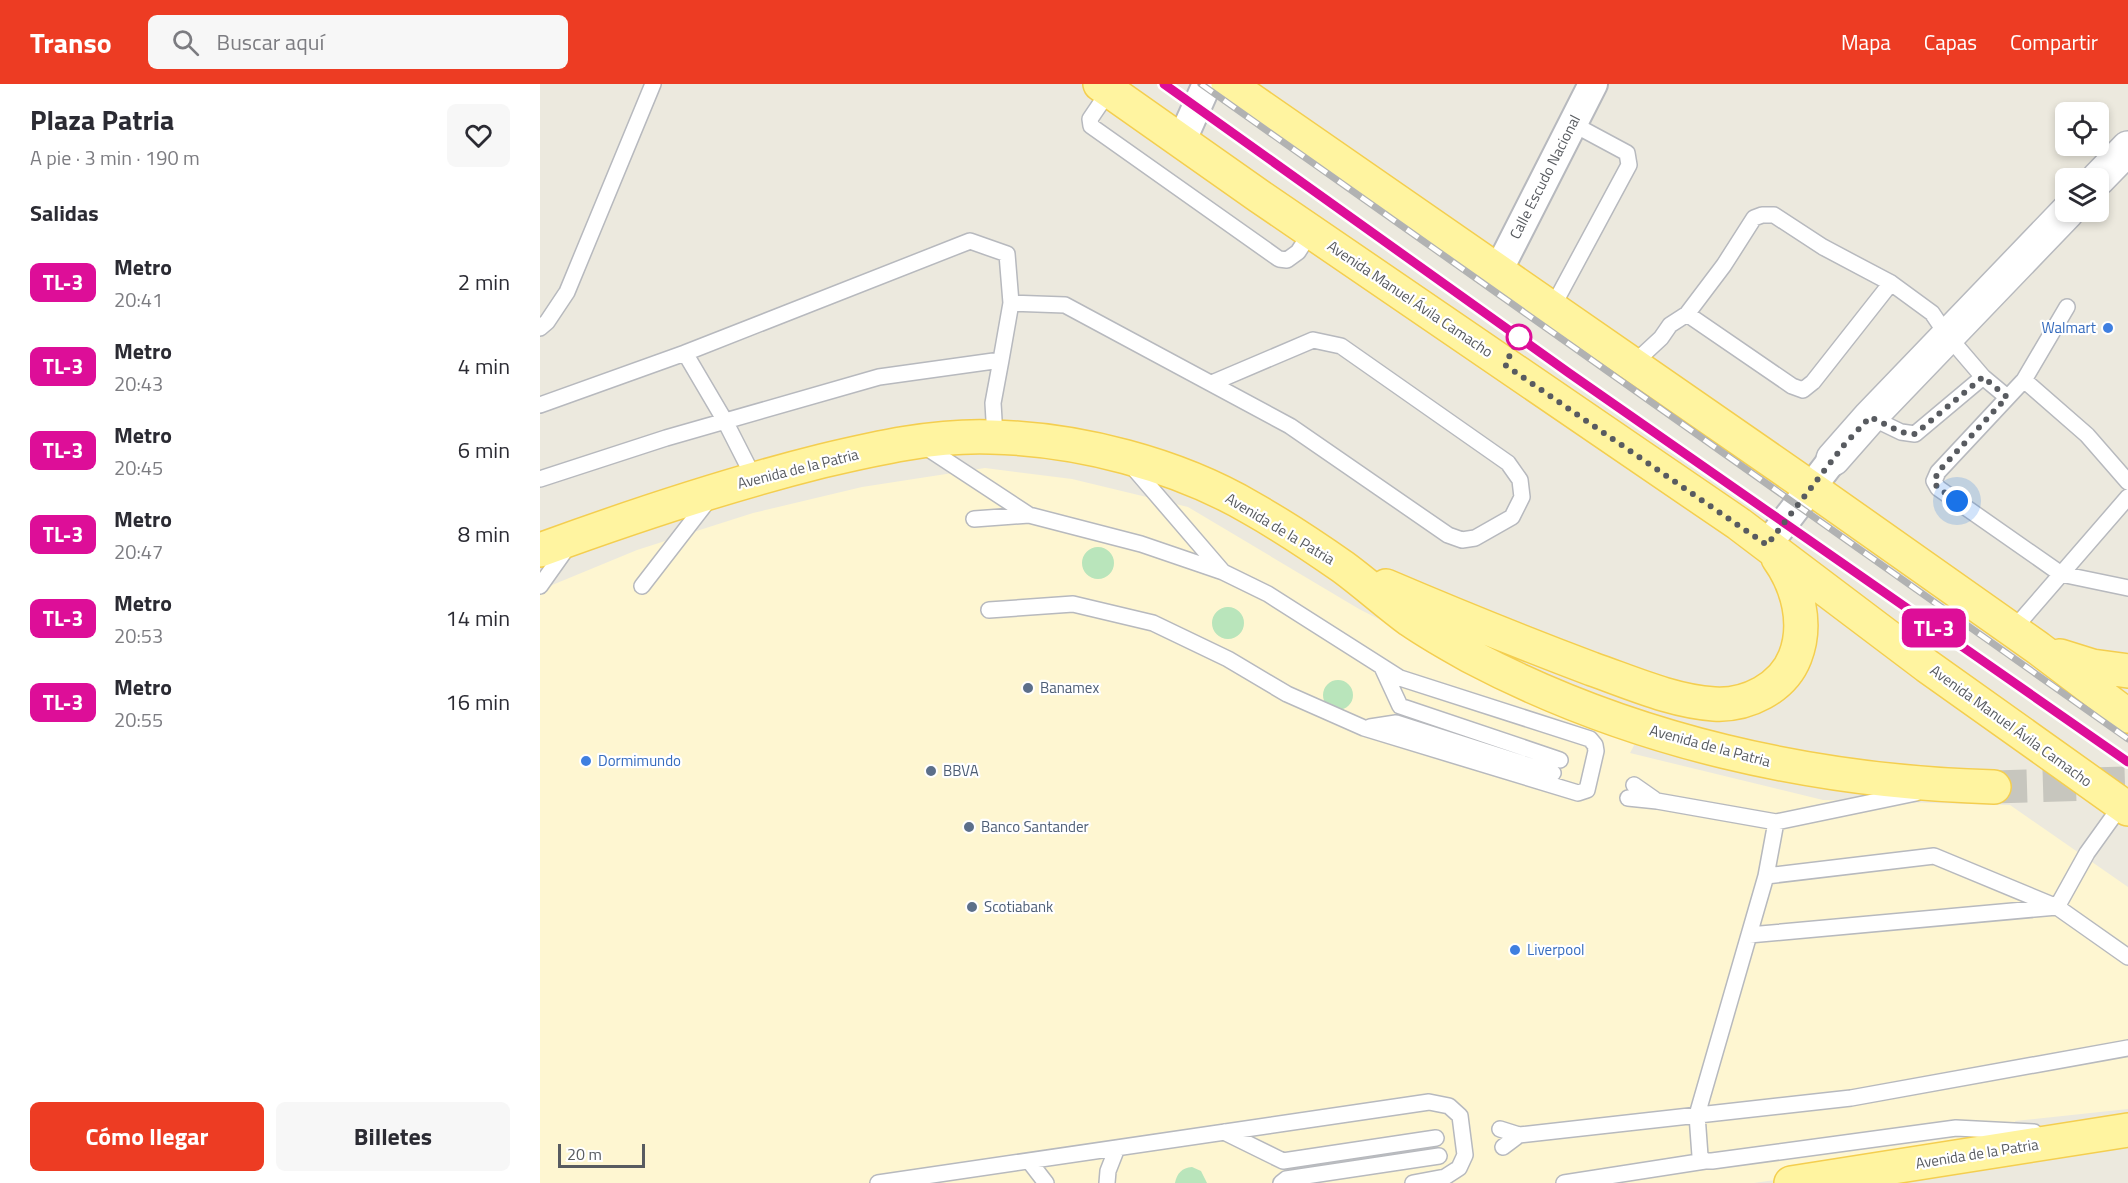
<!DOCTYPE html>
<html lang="es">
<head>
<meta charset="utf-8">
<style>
  :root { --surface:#fff; --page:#f7f7f7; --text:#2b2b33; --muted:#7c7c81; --accent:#ed3c23 }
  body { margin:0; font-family:"Titillium Web",sans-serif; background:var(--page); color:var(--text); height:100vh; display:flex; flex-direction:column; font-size:22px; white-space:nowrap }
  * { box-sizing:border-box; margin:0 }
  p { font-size:20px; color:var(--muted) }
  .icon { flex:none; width:33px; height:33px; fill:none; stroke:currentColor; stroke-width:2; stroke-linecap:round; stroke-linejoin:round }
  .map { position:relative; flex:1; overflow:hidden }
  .sheet { display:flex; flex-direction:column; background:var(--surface); width:540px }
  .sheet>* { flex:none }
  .badge { padding:0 12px; border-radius:9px; font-size:21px; line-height:39px }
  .tools { position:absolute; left:1515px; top:18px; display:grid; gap:12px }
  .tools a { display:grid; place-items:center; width:54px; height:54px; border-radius:9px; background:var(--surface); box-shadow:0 3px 9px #0003; font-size:30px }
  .scale { position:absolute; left:18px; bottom:15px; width:87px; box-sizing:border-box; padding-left:6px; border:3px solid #585b60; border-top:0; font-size:16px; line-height:21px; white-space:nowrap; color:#585b60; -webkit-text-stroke:4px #fff; paint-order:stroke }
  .you { position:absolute; width:30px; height:30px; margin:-15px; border:4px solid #fff; border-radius:50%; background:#1a73e8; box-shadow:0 0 0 9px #1a73e833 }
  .map>.badge { position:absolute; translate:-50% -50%; box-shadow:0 0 0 3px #fff }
  h2 { padding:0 30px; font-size:22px; line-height:54px }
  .round { display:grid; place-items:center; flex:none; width:63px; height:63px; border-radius:9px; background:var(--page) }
  .summary { display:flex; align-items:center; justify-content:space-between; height:102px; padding:0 30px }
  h1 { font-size:28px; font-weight:700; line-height:45px }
  .action { display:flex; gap:12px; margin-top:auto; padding:12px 30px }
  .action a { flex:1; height:69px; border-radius:9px; background:var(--accent); color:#fff; font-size:24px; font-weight:700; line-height:69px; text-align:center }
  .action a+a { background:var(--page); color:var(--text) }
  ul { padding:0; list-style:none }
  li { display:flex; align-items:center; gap:18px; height:84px; padding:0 30px }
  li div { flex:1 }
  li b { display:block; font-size:22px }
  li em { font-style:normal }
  li .badge { min-width:66px; font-weight:700; text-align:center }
  header { display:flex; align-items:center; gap:36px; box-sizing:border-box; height:84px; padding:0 30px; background:var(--accent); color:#fff }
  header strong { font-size:28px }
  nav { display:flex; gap:33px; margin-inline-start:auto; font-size:21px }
  .search { width:420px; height:54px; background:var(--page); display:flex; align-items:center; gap:15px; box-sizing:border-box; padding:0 21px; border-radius:9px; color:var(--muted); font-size:22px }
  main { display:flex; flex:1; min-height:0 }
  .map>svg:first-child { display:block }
  .commercial { fill:#fef6d1 }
  .green { fill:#b9e5bb }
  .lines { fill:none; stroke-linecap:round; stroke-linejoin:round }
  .primary-tunnel { stroke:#c7c6be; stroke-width:33; stroke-dasharray:33 16; stroke-linecap:butt }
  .service-casing { stroke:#b7b9be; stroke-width:18 }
  .minor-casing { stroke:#b7b9be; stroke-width:32 }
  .tertiary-casing { stroke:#b7b9be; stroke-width:36 }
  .primary-casing { stroke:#f4ce4f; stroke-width:36 }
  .service { stroke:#fff; stroke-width:15 }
  .minor { stroke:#fff; stroke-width:28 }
  .tertiary { stroke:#fff; stroke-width:33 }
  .primary { stroke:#fff4a0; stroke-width:33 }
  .rail-casing { stroke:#b1b2b2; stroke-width:7 }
  .rail { stroke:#fff; stroke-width:4.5; stroke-dasharray:14; stroke-linecap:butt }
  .line-casing { stroke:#fff; stroke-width:14 }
  .line { stroke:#dd0e98; stroke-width:9 }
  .walk { stroke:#585b60; stroke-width:6; stroke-dasharray:0 10.8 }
  .shop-dot { fill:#3f7fe0; stroke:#fff; stroke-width:2 }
  .stop-dot { fill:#fff; stroke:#dd0e98; stroke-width:3 }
  .service-dot { fill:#5c6f8a; stroke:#fff; stroke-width:2 }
  .labels { text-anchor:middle; stroke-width:4.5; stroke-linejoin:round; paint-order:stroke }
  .street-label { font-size:15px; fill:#585b60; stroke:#fff }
  .shop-label { font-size:15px; fill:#366cbe; stroke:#fff; text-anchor:start }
  .service-label { font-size:15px; fill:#4e5e75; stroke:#fff; text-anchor:start }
</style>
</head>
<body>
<header>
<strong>Transo</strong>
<div class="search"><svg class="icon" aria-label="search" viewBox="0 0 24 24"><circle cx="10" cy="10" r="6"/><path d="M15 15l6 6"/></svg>Buscar aquí</div>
<nav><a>Mapa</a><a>Capas</a><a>Compartir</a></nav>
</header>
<main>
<section class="sheet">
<div class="summary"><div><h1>Plaza Patria</h1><p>A pie · 3 min · 190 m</p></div><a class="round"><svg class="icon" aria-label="heart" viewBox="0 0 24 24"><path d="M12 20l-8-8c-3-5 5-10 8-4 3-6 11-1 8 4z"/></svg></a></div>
<h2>Salidas</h2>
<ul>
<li><span class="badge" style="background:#dd0e98;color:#fff">TL-3</span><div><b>Metro</b><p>20:41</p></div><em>2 min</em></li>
<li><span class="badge" style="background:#dd0e98;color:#fff">TL-3</span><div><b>Metro</b><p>20:43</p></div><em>4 min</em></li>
<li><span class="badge" style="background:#dd0e98;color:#fff">TL-3</span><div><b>Metro</b><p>20:45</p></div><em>6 min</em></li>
<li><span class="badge" style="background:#dd0e98;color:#fff">TL-3</span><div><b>Metro</b><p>20:47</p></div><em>8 min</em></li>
<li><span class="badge" style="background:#dd0e98;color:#fff">TL-3</span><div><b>Metro</b><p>20:53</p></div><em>14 min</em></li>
<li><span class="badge" style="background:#dd0e98;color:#fff">TL-3</span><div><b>Metro</b><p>20:55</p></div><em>16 min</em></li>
</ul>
<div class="action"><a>Cómo llegar</a><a>Billetes</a></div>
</section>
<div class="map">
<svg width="1588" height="1099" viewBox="0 0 1588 1099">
  <rect width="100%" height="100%" fill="#ece9de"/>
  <path class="commercial" d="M 445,384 L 532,395 L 648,423 L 819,525 L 1000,617 L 1099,652 L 1090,669 L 1283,716 L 1470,721 L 1588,803 L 1588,1025 L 1475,1037 L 1478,1060 L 1214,1099 L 0,1099 L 0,506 L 97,466 L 213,429 L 322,403 Z"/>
  <path class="green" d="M542 479a16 16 0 1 1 32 0a16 16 0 1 1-32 0Z
    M672 539a16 16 0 1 1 32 0a16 16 0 1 1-32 0Z
    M783 611a15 15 0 1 1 30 0a15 15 0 1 1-30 0Z
    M 652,1083 L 661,1087 L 667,1099 L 635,1099 C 637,1089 642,1084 652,1083 Z"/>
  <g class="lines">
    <path class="primary-tunnel" d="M 1454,703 L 1588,699"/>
    <defs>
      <path id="service" d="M 569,7 L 550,35 L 551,42 L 739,175 L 747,176 L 758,168 L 771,148
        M 471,219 L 525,221 L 750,342 L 908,451 L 922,456 L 935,454 L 972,433 L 982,413 L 980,396 L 968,379 L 801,262 L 773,256 L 672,299
        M 1012,224 L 1089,81 L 1087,69 L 1033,40
        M 1147,230 L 1252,302 L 1263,306 L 1273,298 L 1351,199
        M 0,244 L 7,238 L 27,208 L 113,0
        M 1093,280 L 1121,254 L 1130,241 L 1147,230 L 1184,181 L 1214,134 L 1222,131 L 1234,131 L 1283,163 L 1351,199 L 1392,229 L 1407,251 L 1443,293 L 1467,313
        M 1484,296 L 1527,223
        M 0,321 L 145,269 L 185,337 L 214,394
        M 1330,333 L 1361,348 L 1375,350 L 1443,293
        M 455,353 L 453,319 L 461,276
        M 381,360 L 489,431
        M 591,381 L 683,488
        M 0,395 L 126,354 L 339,293 L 461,276 L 471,219 L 467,170 L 430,157 L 145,269
        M 1588,398 L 1547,351 L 1484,296 L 1398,388 L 1394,397 L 1398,404 L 1521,490 L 1588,504
        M 434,435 L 489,431 L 601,460 L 683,488 L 728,510 L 860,594 L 1050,655 L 1055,661 L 1056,667 L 1047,706 L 1038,709 L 824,644 L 747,610 L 688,575 L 613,539 L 533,520 L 449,526
        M 0,502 L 29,461
        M 102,502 L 170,414
        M 1471,545 L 1484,533 L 1588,413
        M 842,583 L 860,622 L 1020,676
        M 830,643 L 856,639 L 1013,689
        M 1094,701 L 1114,715
        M 1088,714 L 1117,717 L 1236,738 L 1376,709
        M 1226,792 L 1394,772 L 1517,823 L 1588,873
        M 1209,851 L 1517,823 L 1547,769 L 1580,723 L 1581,720
        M 960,1045 L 979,1051 L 1311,1014 L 1588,964
        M 684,1048 L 743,1077 L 896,1054
        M 963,1063 L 979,1051
        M 489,1077 L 506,1099
        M 1165,1077 L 1160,1072 L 1157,1031 L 1226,792 L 1236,738
        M 338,1099 L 889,1018 L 909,1022 L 920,1032 L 925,1071 L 919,1084 L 905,1093 L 873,1099
        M 567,1099 L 568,1087 L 577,1064
        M 741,1099 L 746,1095 L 899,1072
        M 1024,1099 L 1165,1077 L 1172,1077 L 1416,1044 L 1494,1048"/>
      <path id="minor" d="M 641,58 L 667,0
        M 958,187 L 1053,0
        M 1227,461 L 1293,375"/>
      <path id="tertiary" d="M 1558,95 L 1588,64
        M 1293,375 L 1330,333 L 1527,128"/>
      <path id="primary" d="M 560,0 L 719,112 L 1199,440 L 1387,582 L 1588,725
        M 688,0 L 1271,404 L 1498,564 L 1588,632
        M 0,466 C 93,432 186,401 282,377 C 337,364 394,351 451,353 C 538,355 636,380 711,424 C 743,442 773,462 803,483 C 826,500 847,519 870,536 C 889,549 910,561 930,572 C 1091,657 1273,698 1454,703
        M 846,502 C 914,531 983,559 1052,585 C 1092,599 1132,617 1174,620 C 1207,622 1243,604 1255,573 C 1268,540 1258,502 1238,474
        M 1520,572 L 1552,582 L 1588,587
        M 1251,1099 L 1588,1046"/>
    </defs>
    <use href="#service" class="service-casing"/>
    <use href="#minor" class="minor-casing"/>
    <use href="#tertiary" class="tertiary-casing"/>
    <use href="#primary" class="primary-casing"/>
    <use href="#service" class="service"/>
    <use href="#minor" class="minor"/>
    <use href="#tertiary" class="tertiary"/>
    <use href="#primary" class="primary"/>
    <defs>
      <path id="rail" d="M 624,0 L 1029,289 L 1588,678
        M 661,0 L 1588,655"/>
    </defs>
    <use href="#rail" class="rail-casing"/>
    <use href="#rail" class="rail"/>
  </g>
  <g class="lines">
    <defs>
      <path id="line" d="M 624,0 L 1029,289 L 1588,678"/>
    </defs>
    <use href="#line" class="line-casing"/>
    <use href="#line" class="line"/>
    <path class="walk" d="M 979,253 L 965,281 L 1227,461 L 1304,361 L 1330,333 L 1361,348 L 1375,350 L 1443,293 L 1467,313 L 1398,388 L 1394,398 L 1398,404 L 1417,417"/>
  </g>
  <g class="shop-dot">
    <circle cx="1568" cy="244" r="6"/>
    <circle cx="46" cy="677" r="6"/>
    <circle cx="975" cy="866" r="6"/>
  </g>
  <circle class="stop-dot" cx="979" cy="253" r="12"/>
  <g class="service-dot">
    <circle cx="488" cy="604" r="6"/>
    <circle cx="391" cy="687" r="6"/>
    <circle cx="429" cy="743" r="6"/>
    <circle cx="432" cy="823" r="6"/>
  </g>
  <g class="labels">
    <g class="street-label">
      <text transform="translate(1005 93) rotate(-63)" y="5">Calle Escudo Nacional</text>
      <text transform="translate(870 215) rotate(34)" y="5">Avenida Manuel Ávila Camacho</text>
      <text transform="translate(258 385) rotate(-14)" y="5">Avenida de la Patria</text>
      <text transform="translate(740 445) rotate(31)" y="5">Avenida de la Patria</text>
      <text transform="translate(1471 642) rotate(36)" y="5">Avenida Manuel Ávila Camacho</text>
      <text transform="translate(1170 662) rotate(15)" y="5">Avenida de la Patria</text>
      <text transform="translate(1437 1070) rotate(-9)" y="5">Avenida de la Patria</text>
    </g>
    <g class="shop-label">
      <text x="1556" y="249" text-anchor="end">Walmart</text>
      <text x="58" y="682">Dormimundo</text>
      <text x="987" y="871">Liverpool</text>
    </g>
    <g class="service-label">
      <text x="500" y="609">Banamex</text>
      <text x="403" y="692">BBVA</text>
      <text x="441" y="748">Banco Santander</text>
      <text x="444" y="828">Scotiabank</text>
    </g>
  </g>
</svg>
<div class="tools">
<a><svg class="icon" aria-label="locate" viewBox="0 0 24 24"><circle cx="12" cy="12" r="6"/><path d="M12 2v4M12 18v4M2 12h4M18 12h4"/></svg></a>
<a><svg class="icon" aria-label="layers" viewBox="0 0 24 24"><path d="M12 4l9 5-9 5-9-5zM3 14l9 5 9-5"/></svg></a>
</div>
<div class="scale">20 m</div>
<div class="you" style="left:1417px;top:417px"></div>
<b class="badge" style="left:1394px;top:544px;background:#dd0e98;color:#fff">TL-3</b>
</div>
</main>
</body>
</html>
